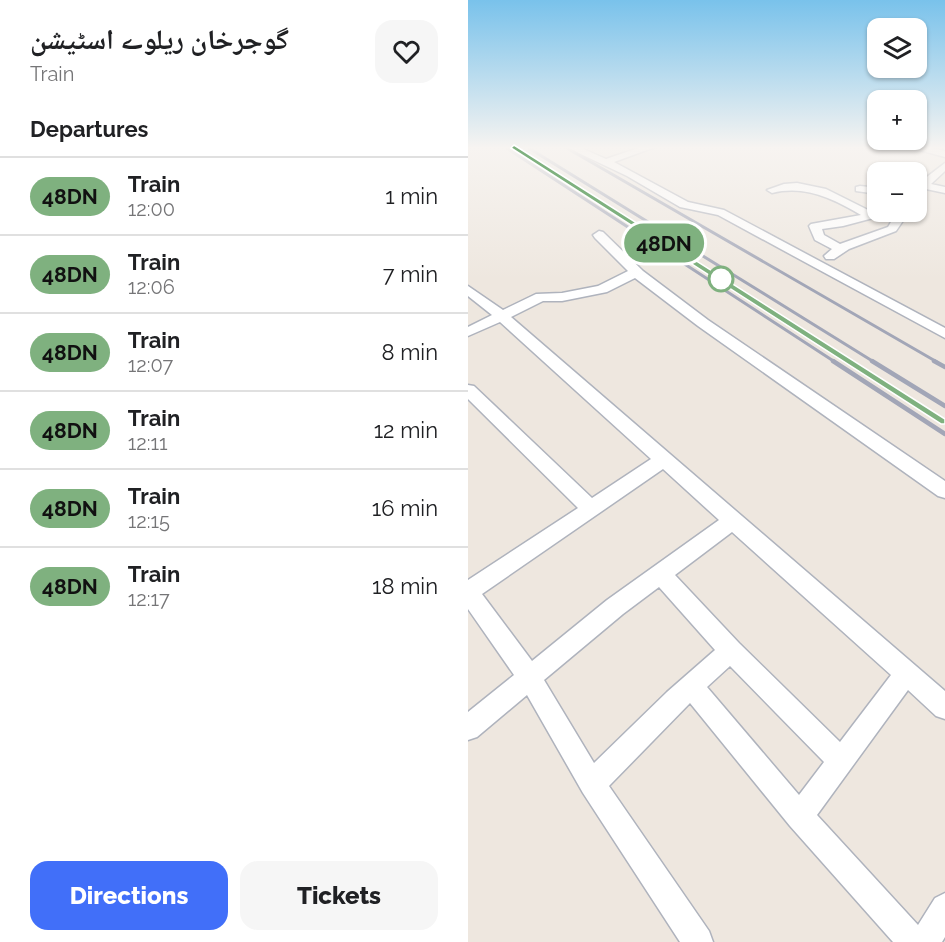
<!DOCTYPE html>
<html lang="en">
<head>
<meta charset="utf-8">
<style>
  :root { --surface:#fff; --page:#f6f6f6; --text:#202124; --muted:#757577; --line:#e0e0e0; --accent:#416ff9 }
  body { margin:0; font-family:Raleway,"Noto Naskh Arabic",sans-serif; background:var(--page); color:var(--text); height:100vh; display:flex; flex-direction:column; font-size:22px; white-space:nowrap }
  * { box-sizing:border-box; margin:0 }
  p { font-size:20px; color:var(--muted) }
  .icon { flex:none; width:33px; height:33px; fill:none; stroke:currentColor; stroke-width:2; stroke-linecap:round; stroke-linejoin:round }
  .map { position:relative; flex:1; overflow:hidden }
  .sheet { display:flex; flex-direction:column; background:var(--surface); width:468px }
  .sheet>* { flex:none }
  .badge { padding:0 12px; border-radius:20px; font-size:21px; line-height:39px }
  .fabs { position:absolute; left:399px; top:18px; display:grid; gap:12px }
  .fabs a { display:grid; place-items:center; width:60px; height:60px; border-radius:12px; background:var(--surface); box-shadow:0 2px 4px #0004; font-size:30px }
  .map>.badge { position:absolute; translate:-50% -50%; box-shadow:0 0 0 3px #fff }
  h2 { padding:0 30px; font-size:22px; line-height:54px }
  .round { display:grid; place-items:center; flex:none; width:63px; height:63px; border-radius:18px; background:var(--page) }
  .headline { display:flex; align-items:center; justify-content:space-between; height:102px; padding:0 30px }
  h1 { font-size:28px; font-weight:800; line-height:45px }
  .cta { display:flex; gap:12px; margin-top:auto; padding:12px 30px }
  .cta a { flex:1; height:69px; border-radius:18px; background:var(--accent); color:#fff; font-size:24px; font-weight:800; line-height:69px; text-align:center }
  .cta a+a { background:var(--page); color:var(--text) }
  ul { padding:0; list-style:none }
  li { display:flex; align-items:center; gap:18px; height:78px; padding:0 30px; border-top:2px solid var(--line) }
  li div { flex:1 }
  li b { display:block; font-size:22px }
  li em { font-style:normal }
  li .badge { min-width:66px; font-weight:700; text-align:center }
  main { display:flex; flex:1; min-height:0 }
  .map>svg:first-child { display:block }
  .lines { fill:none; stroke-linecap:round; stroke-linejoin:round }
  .minor-casing { stroke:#afb3bd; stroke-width:3 }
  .minor { fill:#fff; fill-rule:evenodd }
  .rail-far1 { stroke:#a2a6b7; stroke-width:3 }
  .rail { stroke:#a2a6b7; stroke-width:4.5 }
  .line { fill:#7fb17f; stroke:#fff; stroke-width:1.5 }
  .stop-dot { fill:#fff; stroke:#7fb17f; stroke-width:3 }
</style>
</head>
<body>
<main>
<section class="sheet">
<div class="headline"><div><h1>گوجرخان ریلوے اسٹیشن</h1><p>Train</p></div><a class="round"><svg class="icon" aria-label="heart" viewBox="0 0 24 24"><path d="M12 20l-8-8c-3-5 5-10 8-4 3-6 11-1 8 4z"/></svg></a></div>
<h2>Departures</h2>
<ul>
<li><span class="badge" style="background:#7fb17f;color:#111">48DN</span><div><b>Train</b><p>12:00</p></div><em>1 min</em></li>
<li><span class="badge" style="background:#7fb17f;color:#111">48DN</span><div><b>Train</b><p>12:06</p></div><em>7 min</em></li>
<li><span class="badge" style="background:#7fb17f;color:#111">48DN</span><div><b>Train</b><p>12:07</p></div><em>8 min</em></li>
<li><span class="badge" style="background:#7fb17f;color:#111">48DN</span><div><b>Train</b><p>12:11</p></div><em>12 min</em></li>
<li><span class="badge" style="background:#7fb17f;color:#111">48DN</span><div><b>Train</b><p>12:15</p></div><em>16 min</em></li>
<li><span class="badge" style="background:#7fb17f;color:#111">48DN</span><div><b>Train</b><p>12:17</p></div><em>18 min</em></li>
</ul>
<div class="cta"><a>Directions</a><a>Tickets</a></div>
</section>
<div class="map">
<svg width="477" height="942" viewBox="0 0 477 942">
  <rect width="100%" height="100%" fill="#eee7df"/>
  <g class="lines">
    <defs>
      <path id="minor" d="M 98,147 L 111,147 L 138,159 L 173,147 L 187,147 L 146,162 L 220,202 L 256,210 L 477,328 L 477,338 L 250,215 L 212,207 L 159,176 Z
        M 440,147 L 458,147 L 477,151 L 477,157 Z
        M 477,163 L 477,171 L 463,184 L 477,187 L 477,193 L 458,189 L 448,195 L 448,186 L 451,183 Z
        M 329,183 L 358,189 L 404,212 L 441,212 L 428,231 L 381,249 L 366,259 L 358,259 L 356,256 L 364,249 L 347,240 L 341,226 L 343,224 L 393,215 C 364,198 337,185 304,193 L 299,190 L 316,184 ZM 409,217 L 426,217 L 420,227 L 372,244 L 356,235 L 354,229 L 375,226 Z
        M 392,186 L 410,188 L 410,194 L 388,191 L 388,187 Z
        M 131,231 L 135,232 L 175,271 L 240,320 L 477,481 L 477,498 L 470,496 L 230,326 L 167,278 L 139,292 L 94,301 L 75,301 L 43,317 L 477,691 L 477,719 L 468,716 L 440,690 L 349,815 L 450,925 L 467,898 L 477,893 L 477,937 L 474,942 L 425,942 L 322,826 L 222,703 L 141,786 L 241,931 L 245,942 L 212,942 L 115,793 L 59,695 L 9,737 L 0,740 L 0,712 L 46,675 L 0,609 L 0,580 L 110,508 L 0,399 L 0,385 L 6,386 L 124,498 L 183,459 L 32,322 L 0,336 L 0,327 L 24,315 L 0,296 L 0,286 L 35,310 L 68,294 L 94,293 L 130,286 L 160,271 L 127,238 L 125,235 ZM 195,469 L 251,520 L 139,600 L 64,661 L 14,594 ZM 264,532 L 423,675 L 372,742 L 271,643 L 207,575 ZM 191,587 L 247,650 L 199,692 L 126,763 L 76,680 L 155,614 ZM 262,666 L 356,762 L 331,795 L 239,687 Z"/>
    </defs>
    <use href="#minor" class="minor-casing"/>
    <use href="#minor" class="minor"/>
    <path class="rail-far1" d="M 37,147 L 367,362
      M 59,147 L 406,362
      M 97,147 L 469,362
      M 373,356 L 383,362"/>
    <path class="rail" d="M 365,361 L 477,434
      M 381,361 L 477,422
      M 404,361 L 477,406
      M 466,361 L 477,367"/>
  </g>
  <linearGradient id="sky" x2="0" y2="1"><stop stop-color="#79c2eb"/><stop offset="0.53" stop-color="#f7f4f1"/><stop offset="1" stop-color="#f7f4f1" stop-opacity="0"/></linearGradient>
  <rect width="477" height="279" fill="url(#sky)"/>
  <path class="line" d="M 46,145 L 477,419 L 477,424 L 473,424 L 43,148 Z"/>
  <circle class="stop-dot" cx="253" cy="279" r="12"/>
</svg>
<div class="fabs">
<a><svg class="icon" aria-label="layers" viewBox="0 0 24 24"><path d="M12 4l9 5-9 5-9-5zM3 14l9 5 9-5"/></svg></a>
<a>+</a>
<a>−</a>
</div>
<b class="badge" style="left:196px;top:243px;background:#7fb17f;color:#111">48DN</b>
</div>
</main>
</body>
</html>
